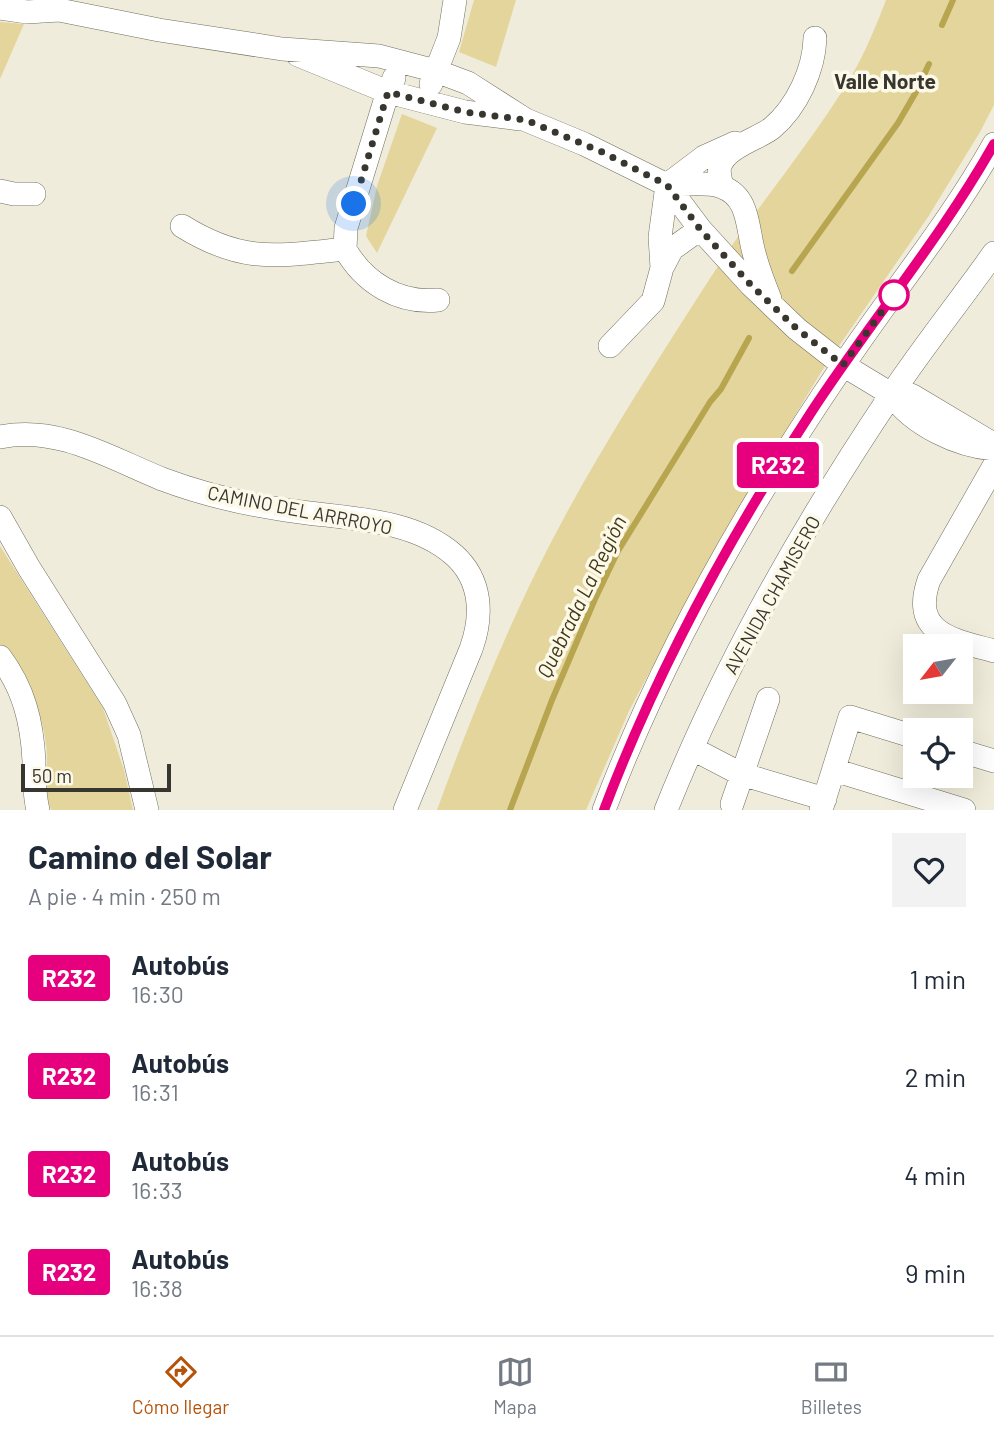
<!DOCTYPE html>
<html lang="es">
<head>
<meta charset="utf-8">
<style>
  :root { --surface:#fff; --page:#f2f2f3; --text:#1f2937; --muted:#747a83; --line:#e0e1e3; --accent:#b45309 }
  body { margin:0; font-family:Barlow,sans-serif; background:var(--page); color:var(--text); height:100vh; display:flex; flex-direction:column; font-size:26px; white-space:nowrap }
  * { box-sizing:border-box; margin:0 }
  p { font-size:23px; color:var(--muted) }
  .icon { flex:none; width:38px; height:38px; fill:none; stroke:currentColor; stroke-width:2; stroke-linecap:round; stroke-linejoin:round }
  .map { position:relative; height:810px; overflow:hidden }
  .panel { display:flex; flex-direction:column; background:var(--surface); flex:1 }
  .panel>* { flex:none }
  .badge { padding:0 14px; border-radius:5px; font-size:24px; line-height:46px }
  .needle { width:46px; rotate:239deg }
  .tools { position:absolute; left:903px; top:634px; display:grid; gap:14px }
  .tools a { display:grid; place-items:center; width:70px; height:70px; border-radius:0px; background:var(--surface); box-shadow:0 7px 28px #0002; font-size:35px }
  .scale { position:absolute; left:21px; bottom:18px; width:150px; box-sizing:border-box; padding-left:7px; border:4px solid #37362f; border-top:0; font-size:19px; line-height:24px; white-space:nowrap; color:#37362f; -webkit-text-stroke:5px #fdf9e8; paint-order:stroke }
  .you { position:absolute; width:35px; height:35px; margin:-18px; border:5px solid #fff; border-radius:50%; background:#1a73e8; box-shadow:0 0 0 10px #1a73e833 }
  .map>.badge { position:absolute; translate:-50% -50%; box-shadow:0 0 0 4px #fff }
  .round { display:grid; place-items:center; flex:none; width:74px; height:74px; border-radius:0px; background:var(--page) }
  .overview { display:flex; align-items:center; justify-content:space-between; height:119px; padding:0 28px }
  h1 { font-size:33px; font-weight:700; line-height:52px }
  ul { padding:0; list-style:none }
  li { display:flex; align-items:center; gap:21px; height:98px; padding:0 28px }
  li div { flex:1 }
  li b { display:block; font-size:26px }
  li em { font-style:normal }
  li .badge { min-width:77px; font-weight:700; text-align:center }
  .dock { display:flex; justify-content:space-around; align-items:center; height:98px; border-top:2px solid var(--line); background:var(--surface); font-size:19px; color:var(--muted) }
  .dock a { display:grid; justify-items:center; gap:4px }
  .dock .current { color:var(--accent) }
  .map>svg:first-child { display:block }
  .green { fill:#e3d59b }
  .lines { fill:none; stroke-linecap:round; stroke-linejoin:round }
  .stream { stroke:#b8a550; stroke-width:6 }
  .minor-casing { stroke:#716e5f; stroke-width:24 }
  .minor { stroke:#fff; stroke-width:23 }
  .line-casing { stroke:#fff; stroke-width:16 }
  .line { stroke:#e6007e; stroke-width:10 }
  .walk { stroke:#37362f; stroke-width:7; stroke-dasharray:0 12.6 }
  .stop-dot { fill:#fff; stroke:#e6007e; stroke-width:3.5 }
  .labels { text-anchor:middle; stroke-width:7; stroke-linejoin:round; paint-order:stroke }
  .street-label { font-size:19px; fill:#37362f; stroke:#fdf9e8 }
  .neighbourhood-label { font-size:21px; font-weight:bold; fill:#37362f; stroke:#fdf9e8 }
  .water-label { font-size:21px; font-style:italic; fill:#423915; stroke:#fdf9e8 }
</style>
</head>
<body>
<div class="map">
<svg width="994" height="810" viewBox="0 0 994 810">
  <rect width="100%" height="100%" fill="#f0ecdb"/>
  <path class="green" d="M 474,0 L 516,0 L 496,67 L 459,52 Z
    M 886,0 L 994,0 L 994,105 L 980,132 L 928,217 L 823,369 L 720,539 L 629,711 L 586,810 L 437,810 C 469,722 504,635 546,552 C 594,458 652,369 709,280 C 753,211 808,148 851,77 C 865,53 876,26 886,0 Z
    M 0,22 L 24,24 L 0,79 Z
    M 402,114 L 437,128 L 377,253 L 366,236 L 377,186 Z
    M 0,546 L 103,708 L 124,770 L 133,810 L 51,810 C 44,792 47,774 47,755 C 45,715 26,674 0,645 Z"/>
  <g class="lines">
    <path class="stream" d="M 942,25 L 953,0
      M 792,271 L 898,123 L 916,92 L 929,64
      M 510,810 L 552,700 L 595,599 L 618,551 L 710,402 L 721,389 L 749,338"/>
    <defs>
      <path id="minor" d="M 0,8 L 27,12 L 59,10 L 159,30 L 282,49 L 379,56 L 436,71 L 468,83 L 526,120 L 584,144 L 667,185 L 700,229 L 751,285 L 797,329 L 843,365 L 891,394 C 913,425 957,446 994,449
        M 298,55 L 388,92 L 465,112 L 520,119
        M 431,84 L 449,38 L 455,0
        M 667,185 C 683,185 706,181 722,187 C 750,197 747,229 754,253 C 758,269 764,284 770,299
        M 722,187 C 721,181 718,172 720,166 C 726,147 758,139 772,128 C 797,107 814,70 815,38
        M 0,191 L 14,194 L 34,194
        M 182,226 C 243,264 277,256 345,249 C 364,283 399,304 438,300
        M 345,249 L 346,228 L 384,104 L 394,78
        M 662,268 L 660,237 L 667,185 L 704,157 L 735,143
        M 610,346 L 653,301 L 662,268 L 672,249 L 700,229
        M 891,394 L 906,393 L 913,396 L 990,442
        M 0,437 C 58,425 110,458 162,479 C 202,494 244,504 286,510 C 341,519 410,516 454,555 C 482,580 483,616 471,649 L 405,810
        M 994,466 L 929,580 C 910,634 954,640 994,651
        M 0,517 L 29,568 L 115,704 L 129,735 L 147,810
        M 0,657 C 24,689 32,722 34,761 C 34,777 34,794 38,810
        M 693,749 L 741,774 L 825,799
        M 961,751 L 994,761
        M 834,770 L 964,810
        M 732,804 L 768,699
        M 604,810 C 663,653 748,505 842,367 C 892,292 950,223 994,144
        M 666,810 C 723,667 805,523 891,395 C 923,347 960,301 994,253
        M 821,810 L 850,717 L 915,737"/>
    </defs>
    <use href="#minor" class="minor-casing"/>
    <use href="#minor" class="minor"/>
  </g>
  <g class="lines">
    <defs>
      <path id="line" d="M 604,810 C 657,670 730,536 812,411 C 871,321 941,238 994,144"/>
    </defs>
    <use href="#line" class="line-casing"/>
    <use href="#line" class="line"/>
    <path class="walk" d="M 354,204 L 388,92 L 465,112 L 526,120 L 602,152 L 667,185 L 700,229 L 751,285 L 797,329 L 843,365 L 894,295"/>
  </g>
  <circle class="stop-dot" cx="894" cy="295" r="14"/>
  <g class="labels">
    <g class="street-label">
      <text transform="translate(300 510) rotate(11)" y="7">CAMINO DEL ARRROYO</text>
      <text transform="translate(772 595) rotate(-61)" y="7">AVENIDA CHAMISERO</text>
    </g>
    <g class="neighbourhood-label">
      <text x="885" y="89">Valle Norte</text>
    </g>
    <g class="water-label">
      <text transform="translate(582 597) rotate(-64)" y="7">Quebrada La Región</text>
    </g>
  </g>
</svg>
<div class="tools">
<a><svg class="needle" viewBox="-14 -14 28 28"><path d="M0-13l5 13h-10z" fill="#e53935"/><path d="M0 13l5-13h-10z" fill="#747a83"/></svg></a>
<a><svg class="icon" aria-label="locate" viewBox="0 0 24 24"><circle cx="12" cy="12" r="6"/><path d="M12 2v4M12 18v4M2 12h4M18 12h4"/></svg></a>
</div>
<div class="scale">50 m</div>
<div class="you" style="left:354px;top:204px"></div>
<b class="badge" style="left:778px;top:465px;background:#e6007e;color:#fff">R232</b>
</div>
<section class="panel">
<div class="overview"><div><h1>Camino del Solar</h1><p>A pie · 4 min · 250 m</p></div><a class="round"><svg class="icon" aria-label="heart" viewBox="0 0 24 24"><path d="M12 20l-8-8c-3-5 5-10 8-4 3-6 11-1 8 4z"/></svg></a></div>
<ul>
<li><span class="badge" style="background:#e6007e;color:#fff">R232</span><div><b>Autobús</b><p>16:30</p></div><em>1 min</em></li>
<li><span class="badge" style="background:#e6007e;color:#fff">R232</span><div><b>Autobús</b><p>16:31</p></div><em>2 min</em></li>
<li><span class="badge" style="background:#e6007e;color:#fff">R232</span><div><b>Autobús</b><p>16:33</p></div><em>4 min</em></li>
<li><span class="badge" style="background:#e6007e;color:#fff">R232</span><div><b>Autobús</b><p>16:38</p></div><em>9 min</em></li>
</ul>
</section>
<nav class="dock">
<a class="current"><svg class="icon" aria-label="directions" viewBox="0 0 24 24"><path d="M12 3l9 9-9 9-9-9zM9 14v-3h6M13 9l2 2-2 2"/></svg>Cómo llegar</a>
<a><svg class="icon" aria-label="map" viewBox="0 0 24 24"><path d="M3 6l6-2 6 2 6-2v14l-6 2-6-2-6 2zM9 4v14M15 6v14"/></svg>Mapa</a>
<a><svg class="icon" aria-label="tickets" viewBox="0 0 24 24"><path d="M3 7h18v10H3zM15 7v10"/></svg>Billetes</a>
</nav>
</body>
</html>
